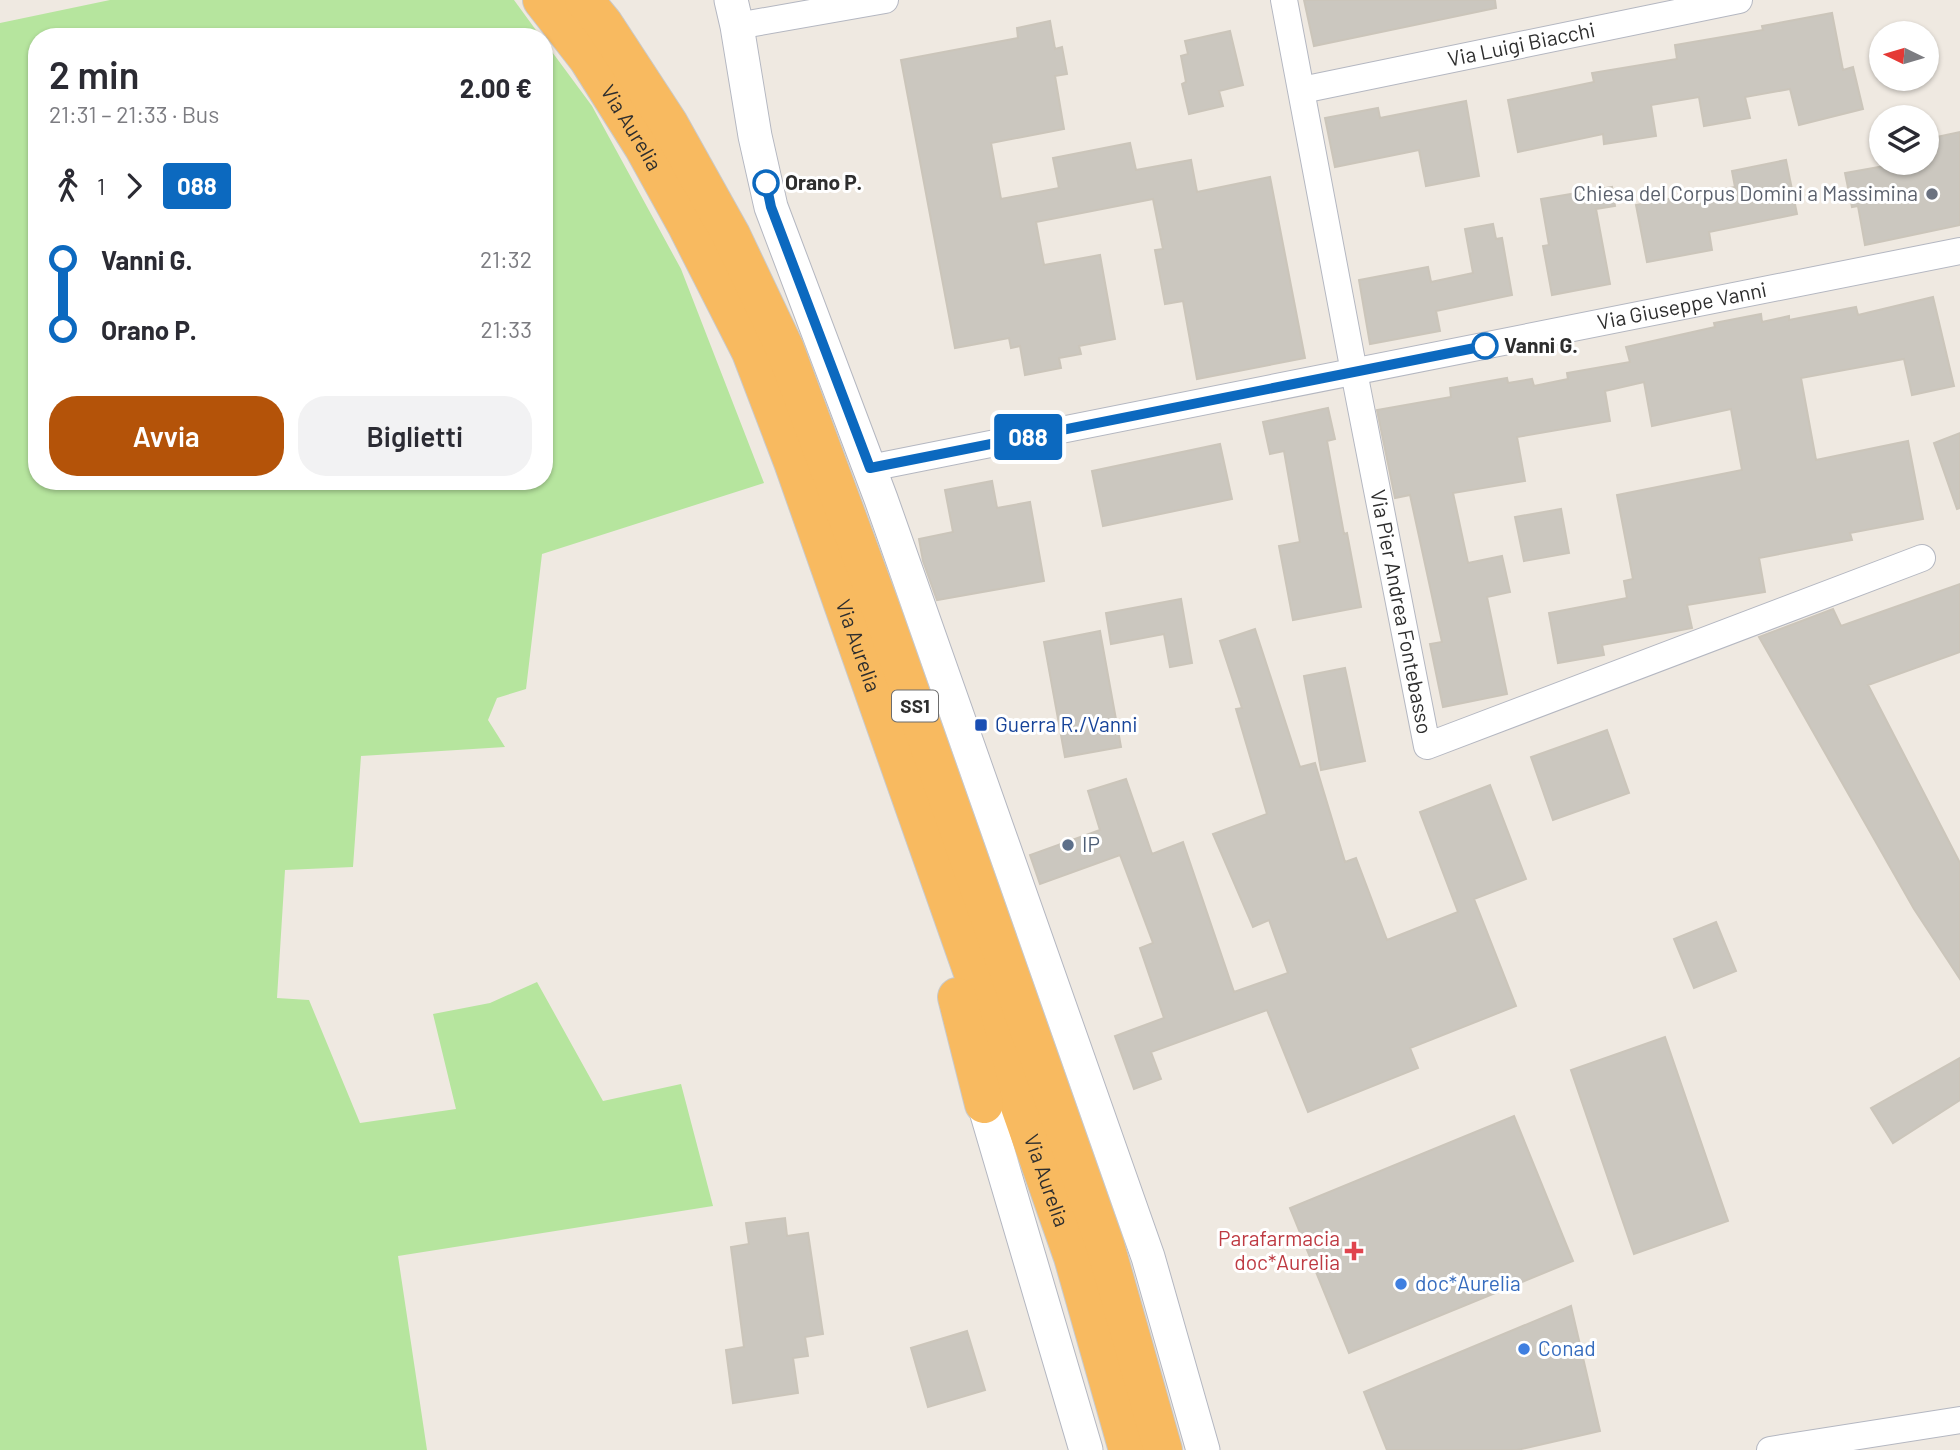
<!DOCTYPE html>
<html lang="it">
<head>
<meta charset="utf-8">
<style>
  :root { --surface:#fff; --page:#f2f2f3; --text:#2b2b33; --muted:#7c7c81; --accent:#b45309 }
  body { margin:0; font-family:Barlow,sans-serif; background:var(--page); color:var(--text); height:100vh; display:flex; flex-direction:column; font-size:26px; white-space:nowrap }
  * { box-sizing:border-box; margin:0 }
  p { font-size:23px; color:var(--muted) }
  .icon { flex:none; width:38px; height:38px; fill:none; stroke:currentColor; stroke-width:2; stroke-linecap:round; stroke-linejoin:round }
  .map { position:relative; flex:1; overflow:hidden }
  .sheet { position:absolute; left:28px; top:28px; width:525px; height:462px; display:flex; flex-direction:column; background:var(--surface); border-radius:28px; box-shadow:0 2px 5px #0004 }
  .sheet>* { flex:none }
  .badge { padding:0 14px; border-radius:5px; font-size:24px; line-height:46px }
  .needle { width:46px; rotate:275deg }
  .fabs { position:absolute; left:1869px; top:21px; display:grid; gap:14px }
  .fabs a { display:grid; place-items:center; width:70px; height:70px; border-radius:50%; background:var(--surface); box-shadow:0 2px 5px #0004; font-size:35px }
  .map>.badge { position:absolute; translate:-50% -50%; box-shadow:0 0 0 4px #fff }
  .legs { display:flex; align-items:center; gap:10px; height:77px; padding:0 21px; font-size:23px }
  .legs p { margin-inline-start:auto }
  .summary { display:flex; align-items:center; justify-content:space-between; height:119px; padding:0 21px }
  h1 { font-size:38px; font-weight:600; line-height:52px }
  .primary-button { display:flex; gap:14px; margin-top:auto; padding:14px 21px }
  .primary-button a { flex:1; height:80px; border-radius:28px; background:var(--accent); color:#fff; font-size:28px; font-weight:600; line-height:80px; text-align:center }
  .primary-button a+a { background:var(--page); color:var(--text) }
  ul { padding:0 21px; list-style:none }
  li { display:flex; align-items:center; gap:24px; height:70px; font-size:26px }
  li i { display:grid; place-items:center; width:10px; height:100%; margin:0 9px; background:currentColor }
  li i::after { content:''; width:18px; height:18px; margin:-9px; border:5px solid; border-radius:50%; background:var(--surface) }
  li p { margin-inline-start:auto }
  li:first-child i { background:linear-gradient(#0000 50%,currentColor 0) }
  li:last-child i { background:linear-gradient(currentColor 50%,#0000 0) }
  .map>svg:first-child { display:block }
  .green { fill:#b6e59e }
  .building { fill:#cbc7bf; stroke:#cbc5ba; stroke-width:2 }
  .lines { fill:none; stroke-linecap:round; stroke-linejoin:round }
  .minor-casing { stroke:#b4b7c1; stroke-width:28 }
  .tertiary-casing { stroke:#b4b7c1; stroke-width:35 }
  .trunk-casing { stroke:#c9c9c9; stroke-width:40 }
  .minor { stroke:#fff; stroke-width:26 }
  .tertiary { stroke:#fff; stroke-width:33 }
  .trunk { stroke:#f8ba60; stroke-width:38 }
  .line-1-casing { stroke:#fff; stroke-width:16 }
  .line-1 { stroke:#0c69bf; stroke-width:10 }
  .stop-1-dot { fill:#fff; stroke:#0c69bf; stroke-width:3.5 }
  .worship-dot { fill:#6b7280; stroke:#fff; stroke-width:2.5 }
  .transit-dot { fill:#1a4fb4; stroke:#fff; stroke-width:2.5 }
  .service-dot { fill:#5c6f8a; stroke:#fff; stroke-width:2.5 }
  .health-dot { fill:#e0444e; stroke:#fff; stroke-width:2.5 }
  .shop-dot { fill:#3f7fe0; stroke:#fff; stroke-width:2.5 }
  .labels { text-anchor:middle; stroke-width:6; stroke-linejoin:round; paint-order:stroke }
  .shield { fill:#fff; stroke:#6d6d6d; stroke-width:2 }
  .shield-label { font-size:19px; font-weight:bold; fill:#2e2e2e }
  .street-label { font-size:21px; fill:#2e2e2e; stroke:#fff }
  .stop-label { font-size:21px; font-weight:bold; fill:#2e2e2e; stroke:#fff; text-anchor:start }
  .worship-label { font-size:21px; fill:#5b616d; stroke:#fff; text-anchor:end }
  .transit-label { font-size:21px; fill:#164399; stroke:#fff; text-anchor:start }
  .service-label { font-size:21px; fill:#4e5e75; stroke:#fff; text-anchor:start }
  .health-label { font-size:21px; fill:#be3a42; stroke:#fff; text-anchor:end }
  .shop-label { font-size:21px; fill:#366cbe; stroke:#fff; text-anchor:start }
</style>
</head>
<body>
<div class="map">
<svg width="1960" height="1450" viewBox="0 0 1960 1450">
  <rect width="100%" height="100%" fill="#efe9e1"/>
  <path class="green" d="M 110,0 L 514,0 L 541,37 L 37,37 L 37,481 L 544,481 L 544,41 L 592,106 L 681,269 L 764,483 L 542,554 L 526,689 L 497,698 L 488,720 L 505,747 L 361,756 L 353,867 L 285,870 L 277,998 L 309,1000 L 360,1123 L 456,1109 L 433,1014 L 490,1003 L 537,982 L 603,1101 L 681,1084 L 713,1206 L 398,1256 L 427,1450 L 0,1450 L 0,23 Z"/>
  <path class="building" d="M 1304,0 L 1495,0 L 1496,8 L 1314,46 Z
    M 1832,13 L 1843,70 L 1853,67 L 1863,109 L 1799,125 L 1790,89 L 1745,97 L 1750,118 L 1704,126 L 1699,97 L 1651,105 L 1656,136 L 1604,144 L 1603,134 L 1518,152 L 1508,100 L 1594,82 L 1592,73 L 1677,59 L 1675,45 L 1763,30 L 1762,26 Z
    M 1050,21 L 1055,49 L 1062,47 L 1067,74 L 1055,76 L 1064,129 L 991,143 L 1001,199 L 1059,188 L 1053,158 L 1130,143 L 1136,170 L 1191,160 L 1197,192 L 1270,177 L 1305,358 L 1197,379 L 1183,301 L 1165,304 L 1155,250 L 1163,249 L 1153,199 L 1036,222 L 1044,265 L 1100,255 L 1115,339 L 1079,346 L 1081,354 L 1059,358 L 1061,368 L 1025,375 L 1020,346 L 1011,348 L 1009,338 L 955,348 L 901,60 L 1018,38 L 1017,28 Z
    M 1230,31 L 1243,85 L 1219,91 L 1223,106 L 1189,114 L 1182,84 L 1186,82 L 1181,56 L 1188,54 L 1185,41 Z
    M 1466,101 L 1479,176 L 1426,186 L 1419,150 L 1335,167 L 1325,118 L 1378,108 L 1380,118 Z
    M 1960,132 L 1960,225 L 1865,245 L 1858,206 L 1852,207 L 1845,173 L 1901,163 L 1927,163 L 1927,139 Z
    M 1786,160 L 1797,214 L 1709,232 L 1712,250 L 1647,262 L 1636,205 L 1735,187 L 1732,171 Z
    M 1612,187 L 1615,206 L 1596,209 L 1610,284 L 1552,295 L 1543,246 L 1549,245 L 1541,199 Z
    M 1493,224 L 1496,239 L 1502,238 L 1512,295 L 1436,311 L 1440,331 L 1370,344 L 1359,280 L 1428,267 L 1431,282 L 1473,273 L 1465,229 Z
    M 1933,297 L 1954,386 L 1912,395 L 1904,359 L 1801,378 L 1816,460 L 1908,441 L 1923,519 L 1850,533 L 1852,540 L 1759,558 L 1765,592 L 1687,605 L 1692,628 L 1602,645 L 1604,655 L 1558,663 L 1549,613 L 1627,598 L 1624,581 L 1633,579 L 1617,495 L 1742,470 L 1731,409 L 1652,426 L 1644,382 L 1605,391 L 1610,421 L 1517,437 L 1525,481 L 1453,493 L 1468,563 L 1502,556 L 1510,592 L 1487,597 L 1507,694 L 1443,707 L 1430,644 L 1442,642 L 1410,495 L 1395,498 L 1377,410 L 1451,397 L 1450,388 L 1507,378 L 1508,383 L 1532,379 L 1534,386 L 1568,379 L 1567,373 L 1630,362 L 1626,347 L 1715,327 L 1714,323 L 1761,314 L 1762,322 L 1789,316 L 1789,320 L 1856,307 L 1858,315 Z
    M 1328,408 L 1335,439 L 1327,441 L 1344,534 L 1347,533 L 1361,607 L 1293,620 L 1279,546 L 1300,542 L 1284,451 L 1270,454 L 1263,422 Z
    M 1960,433 L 1960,508 L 1957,509 L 1934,443 Z
    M 1220,444 L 1232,499 L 1103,526 L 1092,471 Z
    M 992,481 L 997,508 L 1030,502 L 1044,581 L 937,600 L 923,561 L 919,539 L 953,532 L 945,490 Z
    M 1561,509 L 1569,553 L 1524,561 L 1515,517 Z
    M 1960,584 L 1960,652 L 1868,685 L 1960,863 L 1960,979 L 1914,909 L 1759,637 L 1833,609 L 1841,626 Z
    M 1181,599 L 1192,663 L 1170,667 L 1164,634 L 1111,644 L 1106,613 Z
    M 1255,629 L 1300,767 L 1315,763 L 1345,862 L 1356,858 L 1387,940 L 1458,912 L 1420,812 L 1490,785 L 1526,879 L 1474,899 L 1516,1006 L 1410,1048 L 1418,1068 L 1308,1112 L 1267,1010 L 1151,1052 L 1161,1079 L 1134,1089 L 1115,1036 L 1164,1018 L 1140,948 L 1153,943 L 1120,855 L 1040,884 L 1030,855 L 1100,830 L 1088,791 L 1126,779 L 1152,854 L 1183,842 L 1234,992 L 1288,973 L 1269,920 L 1253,927 L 1213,834 L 1267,814 L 1236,709 L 1242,708 L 1220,641 Z
    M 1100,631 L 1121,747 L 1065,757 L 1044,642 Z
    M 1345,668 L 1365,761 L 1321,770 L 1304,676 Z
    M 1607,730 L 1629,793 L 1553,820 L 1531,757 Z
    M 1716,922 L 1736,971 L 1694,988 L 1674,939 Z
    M 1665,1037 L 1728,1221 L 1634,1254 L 1571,1070 Z
    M 1960,1058 L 1960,1100 L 1893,1143 L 1871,1108 Z
    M 1514,1116 L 1573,1261 L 1349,1353 L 1290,1208 Z
    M 785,1218 L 787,1236 L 808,1233 L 823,1334 L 805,1337 L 808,1356 L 793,1358 L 798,1393 L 733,1403 L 726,1350 L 744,1347 L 731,1247 L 749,1244 L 746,1223 Z
    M 1571,1306 L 1600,1431 L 1517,1450 L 1387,1450 L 1364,1392 Z
    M 967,1331 L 985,1390 L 928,1407 L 911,1348 Z"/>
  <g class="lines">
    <defs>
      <g id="minor">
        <path id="s1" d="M 1284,0 L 1354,372 L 1427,746 L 1922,558"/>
        <path d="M 737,26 L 885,0"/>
        <path id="s2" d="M 1302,90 L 1739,0"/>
        <path id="s3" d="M 870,468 L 1960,251"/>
        <path d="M 1770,1450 L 1960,1420"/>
      </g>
      <path id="tertiary" d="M 731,0 L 737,26 L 755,136 L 771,207 L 881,499 L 1148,1257 L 1203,1450
        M 984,1104 L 1086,1450"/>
      <g id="trunk">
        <path id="s4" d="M 542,0 L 588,59 L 644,148 L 686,224 L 751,352 L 793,462 L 1073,1257 L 1128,1450"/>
        <path d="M 584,0 L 603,23 L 669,124 L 731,235 L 785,349 L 881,609 L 1105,1245 L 1163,1450"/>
        <path d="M 957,997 L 984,1104"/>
      </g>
    </defs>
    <use href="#minor" class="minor-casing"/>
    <use href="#tertiary" class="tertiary-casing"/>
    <use href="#trunk" class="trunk-casing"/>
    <use href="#minor" class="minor"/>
    <use href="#tertiary" class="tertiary"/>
    <use href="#trunk" class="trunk"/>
  </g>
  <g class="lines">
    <defs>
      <path id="line-1" d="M 766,183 L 771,207 L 870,468 L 1485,346"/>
    </defs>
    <use href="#line-1" class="line-1-casing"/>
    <use href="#line-1" class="line-1"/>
  </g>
  <g class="stop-1-dot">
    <circle cx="766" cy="183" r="12"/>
    <circle cx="1485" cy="346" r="12"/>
  </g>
  <circle class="worship-dot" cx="1932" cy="194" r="7"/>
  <rect class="transit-dot" x="974" y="718" width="14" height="14" rx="3.5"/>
  <circle class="service-dot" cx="1068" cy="845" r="7"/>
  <path class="health-dot" d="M1350.5 1240.5h7v7h7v7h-7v7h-7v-7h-7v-7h7z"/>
  <g class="shop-dot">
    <circle cx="1401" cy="1284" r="7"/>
    <circle cx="1524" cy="1349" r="7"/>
  </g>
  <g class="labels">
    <rect class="shield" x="892" y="690.5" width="46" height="31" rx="5"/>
    <g class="shield-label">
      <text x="915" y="713">SS1</text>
    </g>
    <g class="street-label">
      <text dy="7" stroke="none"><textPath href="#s2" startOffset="224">Via Luigi Biacchi</textPath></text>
      <text dy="7" stroke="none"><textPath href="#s4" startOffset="156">Via Aurelia</textPath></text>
      <text dy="7" stroke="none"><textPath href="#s3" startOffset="828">Via Giuseppe Vanni</textPath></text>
      <text dy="7" stroke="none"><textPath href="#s1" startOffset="623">Via Pier Andrea Fontebasso</textPath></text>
      <text dy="7" stroke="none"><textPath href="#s4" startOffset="723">Via Aurelia</textPath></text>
      <text dy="7" stroke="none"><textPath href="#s4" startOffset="1290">Via Aurelia</textPath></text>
    </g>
    <g class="stop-label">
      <text x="785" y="190">Orano P.</text>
      <text x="1504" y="353">Vanni G.</text>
    </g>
    <g class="worship-label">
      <text x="1918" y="201">Chiesa del Corpus Domini a Massimina</text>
    </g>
    <g class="transit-label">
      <text x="995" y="732">Guerra R./Vanni</text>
    </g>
    <g class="service-label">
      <text x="1082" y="852">IP</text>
    </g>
    <g class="health-label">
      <text x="1340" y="1246">Parafarmacia<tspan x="1340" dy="24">doc*Aurelia</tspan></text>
    </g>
    <g class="shop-label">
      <text x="1415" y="1291">doc*Aurelia</text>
      <text x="1538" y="1356">Conad</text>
    </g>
  </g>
</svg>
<div class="fabs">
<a><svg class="needle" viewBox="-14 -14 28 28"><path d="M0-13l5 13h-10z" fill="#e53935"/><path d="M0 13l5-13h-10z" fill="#7c7c81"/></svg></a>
<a><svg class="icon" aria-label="layers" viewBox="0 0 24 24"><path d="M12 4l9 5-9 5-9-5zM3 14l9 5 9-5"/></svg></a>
</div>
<b class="badge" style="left:1028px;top:437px;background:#0c69bf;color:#fff">088</b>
<section class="sheet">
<div class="summary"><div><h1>2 min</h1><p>21:31 – 21:33 · Bus</p></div><b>2.00 €</b></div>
<div class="legs"><svg class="icon" aria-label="walk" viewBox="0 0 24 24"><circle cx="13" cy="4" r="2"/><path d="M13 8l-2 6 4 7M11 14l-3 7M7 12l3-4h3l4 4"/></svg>1<svg class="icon" aria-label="forward" viewBox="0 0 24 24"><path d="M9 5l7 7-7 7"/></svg><b class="badge" style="background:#0c69bf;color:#fff">088</b></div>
<ul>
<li><i style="color:#0c69bf"></i><b>Vanni G.</b><p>21:32</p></li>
<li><i style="color:#0c69bf"></i><b>Orano P.</b><p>21:33</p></li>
</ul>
<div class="primary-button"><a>Avvia</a><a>Biglietti</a></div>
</section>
</div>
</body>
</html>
